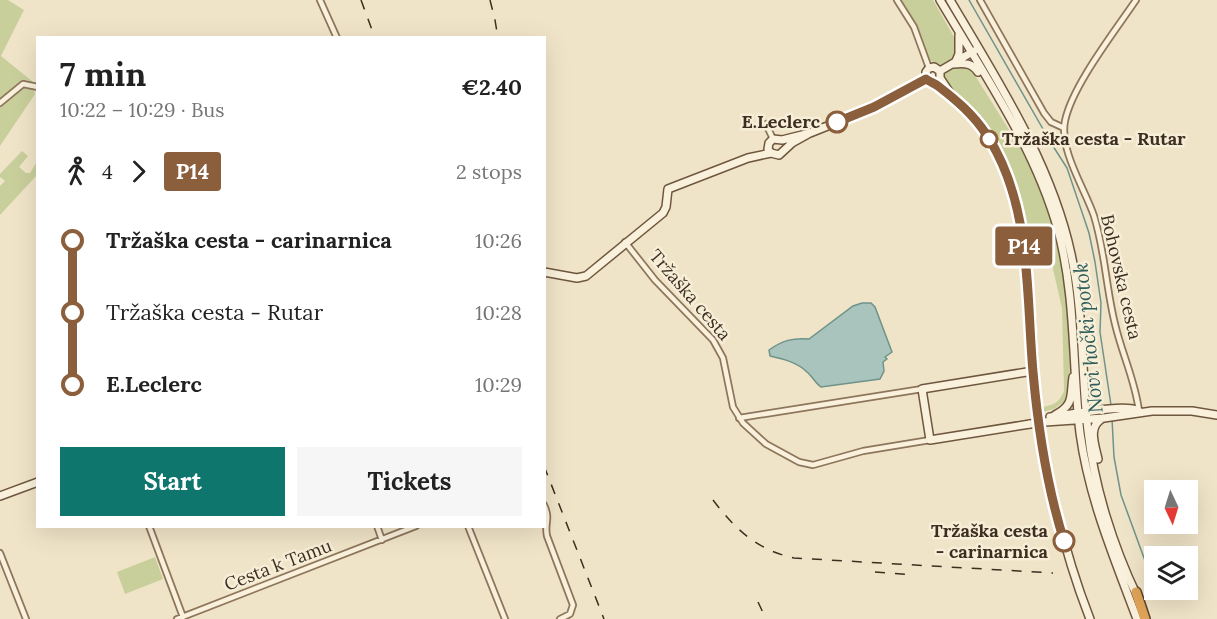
<!DOCTYPE html>
<html lang="en">
<head>
<meta charset="utf-8">
<style>
  :root { --surface:#fff; --page:#f6f6f6; --text:#222; --muted:#767676; --accent:#0f766e }
  body { margin:0; font-family:Lora,serif; background:var(--page); color:var(--text); height:100vh; display:flex; flex-direction:column; font-size:22px; white-space:nowrap }
  * { box-sizing:border-box; margin:0 }
  p { font-size:20px; color:var(--muted) }
  .icon { flex:none; width:33px; height:33px; fill:none; stroke:currentColor; stroke-width:2; stroke-linecap:round; stroke-linejoin:round }
  .map { position:relative; flex:1; overflow:hidden }
  .panel { position:absolute; left:36px; top:36px; width:510px; height:492px; display:flex; flex-direction:column; background:var(--surface); border-radius:0px; box-shadow:0 6px 24px #0002 }
  .panel>* { flex:none }
  .badge { padding:0 12px; border-radius:4px; font-size:21px; line-height:39px }
  .needle { width:39px; rotate:176deg }
  .buttons { position:absolute; left:1144px; top:480px; display:grid; gap:12px }
  .buttons a { display:grid; place-items:center; width:54px; height:54px; border-radius:0px; background:var(--surface); box-shadow:0 6px 24px #0002; font-size:30px }
  .map>.badge { position:absolute; translate:-50% -50%; box-shadow:0 0 0 3px #fff }
  .legs { display:flex; align-items:center; gap:9px; height:66px; padding:0 24px; font-size:20px }
  .legs p { margin-inline-start:auto }
  .head { display:flex; align-items:center; justify-content:space-between; height:102px; padding:0 24px }
  h1 { font-size:33px; font-weight:700; line-height:45px }
  .cta { display:flex; gap:12px; margin-top:auto; padding:12px 24px }
  .cta a { flex:1; height:69px; border-radius:0px; background:var(--accent); color:#fff; font-size:24px; font-weight:700; line-height:69px; text-align:center }
  .cta a+a { background:var(--page); color:var(--text) }
  ul { padding:0 24px; list-style:none }
  li { display:flex; align-items:center; gap:21px; height:72px; font-size:22px }
  li i { display:grid; place-items:center; width:9px; height:100%; margin:0 8px; background:currentColor }
  li i::after { content:''; width:15px; height:15px; margin:-8px; border:4px solid; border-radius:50%; background:var(--surface) }
  li p { margin-inline-start:auto }
  li:first-child i { background:linear-gradient(#0000 50%,currentColor 0) }
  li:last-child i { background:linear-gradient(currentColor 50%,#0000 0) }
  .map>svg:first-child { display:block }
  .green { fill:#c9cf9b }
  .water { fill:#a9c4bc; stroke:#6f938a; stroke-width:1.5 }
  .lines { fill:none; stroke-linecap:round; stroke-linejoin:round }
  .stream { stroke:#6f938a; stroke-width:1.5 }
  .street-casing { stroke:#8d765c; stroke-width:8 }
  .secondary-casing { stroke:#6f573f; stroke-width:10 }
  .highway-casing { stroke:#5b4430; stroke-width:12 }
  .street { stroke:#faf1dc; stroke-width:4.5 }
  .secondary { stroke:#faf1dc; stroke-width:7 }
  .highway { stroke:#e0a458; stroke-width:9 }
  .rail { stroke:#3d2e20; stroke-width:1.5; stroke-dasharray:10 10; stroke-linecap:butt }
  .secondary-bridge-casing { stroke:#6f573f; stroke-width:10; stroke-linecap:butt }
  .secondary-bridge { stroke:#faf1dc; stroke-width:7 }
  .line-1-casing { stroke:#fff; stroke-width:14 }
  .line-1 { stroke:#8b5e3c; stroke-width:9 }
  .stop-1-dot { fill:#fff; stroke:#8b5e3c; stroke-width:3 }
  .labels { text-anchor:middle; stroke-width:5; stroke-linejoin:round; paint-order:stroke }
  .stop-label { font-size:18px; font-weight:bold; fill:#3d2e20; stroke:#f7eed8; text-anchor:end }
  .street-label { font-size:18px; fill:#3d2e20; stroke:#f7eed8 }
  .water-label { font-size:20px; font-style:italic; fill:#2f5d5a; stroke:#f7eed8 }
</style>
</head>
<body>
<div class="map">
<svg width="1217" height="619" viewBox="0 0 1217 619">
  <rect width="100%" height="100%" fill="#f0e4c8"/>
  <path class="green" d="M 0,0 L 8,0 L 24,10 L 1,56 L 32,81 L 35,94 L 0,146 Z
    M 901,0 L 933,0 L 958,44 C 958,57 951,63 939,66 L 930,60 L 915,23 Z
    M 957,66 L 966,67 L 971,69 L 1021,149 L 1035,177 L 1054,229 L 1069,300 L 1070,389 L 1068,401 L 1066,400 L 1054,409 L 1042,412 L 1042,407 C 1054,405 1059,403 1064,391 L 1062,308 L 1044,230 L 1027,233 C 1017,198 1010,157 989,127 C 976,109 959,96 944,80 L 944,74 Z
    M 22,151 L 28,156 L 19,167 L 26,173 L 30,173 L 36,163 L 37,165 L 37,175 L 0,215 L 0,186 L 5,181 L 0,177 L 0,174 Z
    M 155,557 L 163,579 L 125,594 L 117,572 Z"/>
  <path class="water" d="M 862,303 L 871,303 L 875,307 L 892,352 L 885,357 L 887,359 L 883,362 L 884,371 L 880,379 L 821,387 C 815,383 813,377 807,372 C 797,362 783,359 770,356 L 769,350 C 783,340 792,338 809,339 L 853,306 Z"/>
  <g class="lines">
    <path class="stream" d="M 969,0 L 1051,143 L 1067,168 L 1089,233 L 1095,262 L 1101,303 L 1100,332 L 1111,405
      M 1112,419 L 1114,457 L 1121,495 L 1155,588"/>
    <defs>
      <path id="street" d="M 320,0 L 337,38
        M 897,0 L 914,27 L 929,68
        M 980,0 L 1044,113 L 1051,122 L 1064,128
        M 1136,0 C 1115,31 1072,86 1065,121 C 1059,150 1085,189 1094,216 C 1105,251 1106,288 1115,324 C 1122,354 1135,380 1139,411
        M 0,103 L 23,84 L 38,87
        M 766,124 L 773,139
        M 625,242 L 655,280 L 713,340 L 723,358 L 733,407 L 743,423 L 766,444 L 799,462 L 813,465 L 863,451 L 930,440
        M 739,418 L 922,389
        M 544,505 C 551,520 544,523 547,536 L 573,605 L 570,614 L 560,619
        M 149,526 L 183,617
        M 377,526 L 382,540
        M 468,526 L 505,619
        M 0,553 L 26,619
        M 177,619 L 416,526"/>
      <path id="secondary" d="M 940,0 C 983,73 1035,147 1058,230 C 1076,297 1072,365 1080,433 C 1089,499 1114,557 1137,619
        M 950,0 C 997,80 1051,162 1071,254 C 1084,312 1081,372 1088,431 C 1094,486 1113,546 1137,596
        M 956,61 L 959,54 L 959,35
        M 954,64 C 965,63 972,63 978,72
        M 940,71 L 974,51
        M 940,71 L 940,78 L 950,93
        M 926,79 C 930,83 934,83 938,86 C 951,96 964,107 975,119 C 1038,195 1027,321 1038,414
        M 926,79 L 926,72 L 929,68 L 934,67 L 940,71
        M 810,133 L 782,140 L 773,139 L 769,143 L 768,149 L 771,153 L 779,155 L 792,143 L 810,133 L 875,107 L 926,79
        M 544,272 L 577,278 L 586,276 L 663,213 L 666,207 L 668,189 L 748,158 L 771,153
        M 1055,415 C 1075,404 1070,396 1073,377
        M 1050,417 C 1069,415 1125,403 1139,411
        M 1045,422 L 1104,418 L 1152,411 L 1192,411 L 1217,415
        M 1030,424 L 930,440 L 922,389 L 1033,371
        M 1040,431 C 1051,495 1066,558 1090,619
        M 1098,459 C 1095,445 1087,426 1103,418
        M 0,496 L 38,482"/>
      <path id="highway" d="M 1136,592 L 1145,619"/>
    </defs>
    <use href="#street" class="street-casing"/>
    <use href="#secondary" class="secondary-casing"/>
    <use href="#highway" class="highway-casing"/>
    <use href="#street" class="street"/>
    <use href="#secondary" class="secondary"/>
    <use href="#highway" class="highway"/>
    <path class="rail" d="M 361,0 L 375,38
      M 490,0 L 495,20 L 498,38
      M 544,466 L 604,619
      M 713,500 C 735,529 757,550 794,558 L 1053,573
      M 875,572 L 913,575
      M 758,602 L 766,619"/>
    <defs>
      <path id="secondary-bridge" d="M 1030,424 L 1045,422"/>
    </defs>
    <use href="#secondary-bridge" class="secondary-bridge-casing"/>
    <use href="#secondary-bridge" class="secondary-bridge"/>
  </g>
  <g class="lines">
    <defs>
      <path id="line-1" d="M 837,122 L 874,107 L 926,79 C 930,82 934,83 938,86 C 956,100 973,114 986,134 C 1032,203 1026,293 1033,372 C 1038,428 1047,487 1064,541"/>
    </defs>
    <use href="#line-1" class="line-1-casing"/>
    <use href="#line-1" class="line-1"/>
  </g>
  <g class="stop-1-dot">
    <circle cx="837" cy="122" r="10"/>
    <circle cx="989" cy="139" r="8"/>
    <circle cx="1064" cy="541" r="10"/>
  </g>
  <g class="labels">
    <g class="stop-label">
      <text x="820" y="128">E.Leclerc</text>
      <text x="1002" y="145" text-anchor="start">Tržaška cesta - Rutar</text>
      <text x="1048" y="537">Tržaška cesta<tspan x="1048" dy="21">- carinarnica</tspan></text>
    </g>
    <g class="street-label">
      <text transform="translate(1121 277) rotate(77)" y="6">Bohovska cesta</text>
      <text transform="translate(690 295) rotate(49)" y="6">Tržaška cesta</text>
      <text transform="translate(278 565) rotate(-21)" y="6">Cesta k Tamu</text>
    </g>
    <g class="water-label">
      <text transform="translate(1088 338) rotate(-96)" y="7">Novi hočki potok</text>
    </g>
  </g>
</svg>
<div class="buttons">
<a><svg class="needle" viewBox="-14 -14 28 28"><path d="M0-13l5 13h-10z" fill="#e53935"/><path d="M0 13l5-13h-10z" fill="#767676"/></svg></a>
<a><svg class="icon" aria-label="layers" viewBox="0 0 24 24"><path d="M12 4l9 5-9 5-9-5zM3 14l9 5 9-5"/></svg></a>
</div>
<b class="badge" style="left:1024px;top:246px;background:#8b5e3c;color:#fff">P14</b>
<section class="panel">
<div class="head"><div><h1>7 min</h1><p>10:22 – 10:29 · Bus</p></div><b>€2.40</b></div>
<div class="legs"><svg class="icon" aria-label="walk" viewBox="0 0 24 24"><circle cx="13" cy="4" r="2"/><path d="M13 8l-2 6 4 7M11 14l-3 7M7 12l3-4h3l4 4"/></svg>4<svg class="icon" aria-label="forward" viewBox="0 0 24 24"><path d="M9 5l7 7-7 7"/></svg><b class="badge" style="background:#8b5e3c;color:#fff">P14</b><p>2 stops</p></div>
<ul>
<li><i style="color:#8b5e3c"></i><b>Tržaška cesta - carinarnica</b><p>10:26</p></li>
<li><i style="color:#8b5e3c"></i><span>Tržaška cesta - Rutar</span><p>10:28</p></li>
<li><i style="color:#8b5e3c"></i><b>E.Leclerc</b><p>10:29</p></li>
</ul>
<div class="cta"><a>Start</a><a>Tickets</a></div>
</section>
</div>
</body>
</html>
